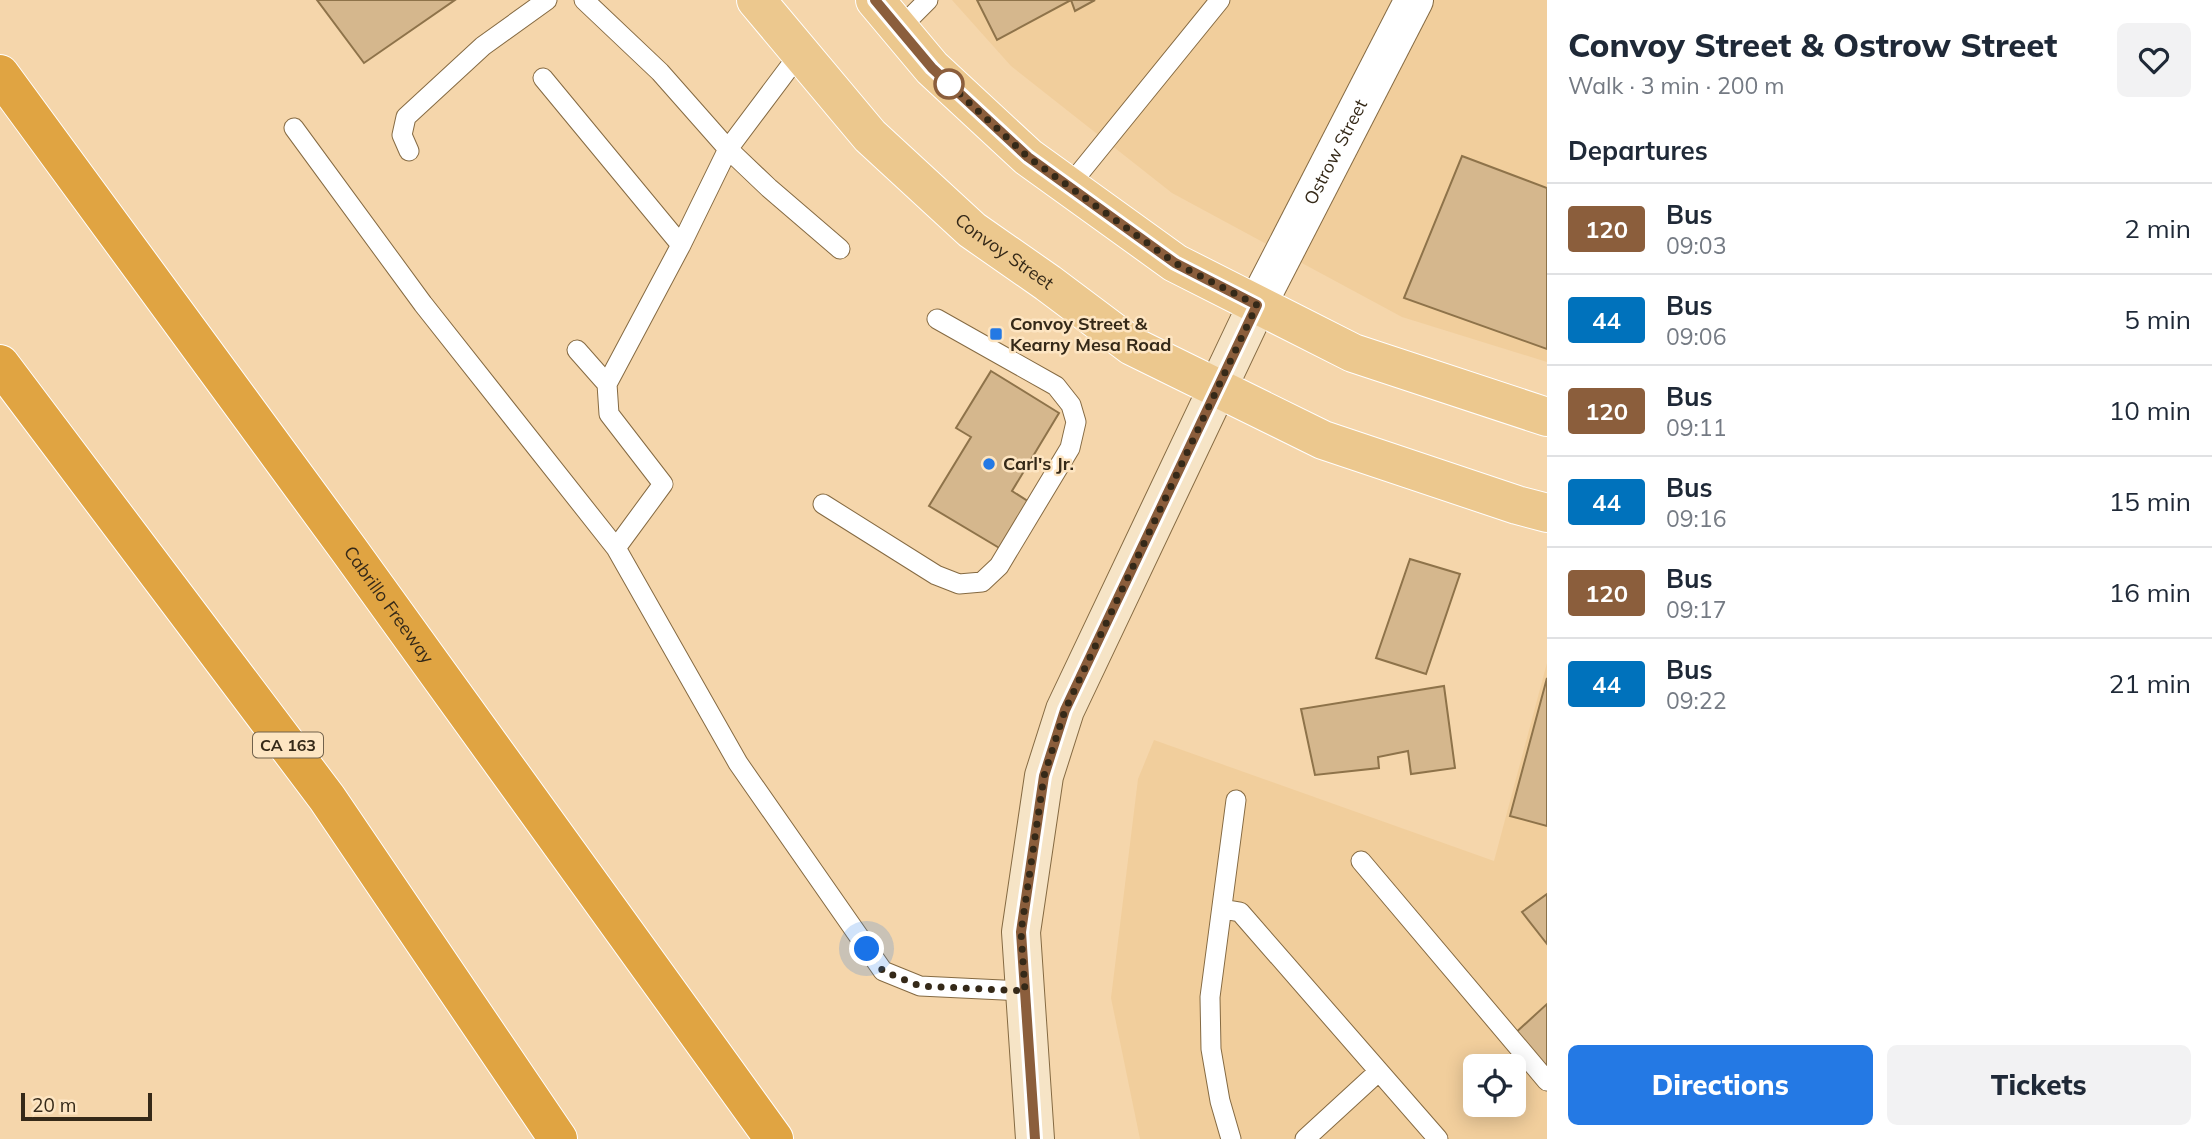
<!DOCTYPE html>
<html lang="en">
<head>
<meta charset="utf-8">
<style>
  :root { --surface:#fff; --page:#f2f2f3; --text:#1f2937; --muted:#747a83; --line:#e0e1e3; --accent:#2479e4 }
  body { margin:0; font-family:Mulish,sans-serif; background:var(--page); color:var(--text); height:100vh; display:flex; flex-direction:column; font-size:26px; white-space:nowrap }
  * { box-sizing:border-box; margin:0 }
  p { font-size:23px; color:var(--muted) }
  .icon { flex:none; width:38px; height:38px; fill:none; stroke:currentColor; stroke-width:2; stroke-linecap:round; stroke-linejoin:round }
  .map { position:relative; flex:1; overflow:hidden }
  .drawer { display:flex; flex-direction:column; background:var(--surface); width:665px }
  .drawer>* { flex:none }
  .badge { padding:0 14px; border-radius:5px; font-size:24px; line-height:46px }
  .fabs { position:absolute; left:1463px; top:1054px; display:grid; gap:14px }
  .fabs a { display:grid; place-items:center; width:63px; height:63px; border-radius:10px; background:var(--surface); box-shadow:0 4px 18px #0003; font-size:35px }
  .scale { position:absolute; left:21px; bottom:18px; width:131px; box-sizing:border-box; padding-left:7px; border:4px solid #352918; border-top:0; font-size:19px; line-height:24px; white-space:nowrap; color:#352918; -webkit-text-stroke:5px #fde5c2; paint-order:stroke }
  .you { position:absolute; width:35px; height:35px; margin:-18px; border:5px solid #fff; border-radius:50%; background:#1a73e8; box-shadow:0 0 0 10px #1a73e833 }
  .map>.badge { position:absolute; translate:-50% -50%; box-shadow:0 0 0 4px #fff }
  h2 { padding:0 21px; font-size:26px; line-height:63px }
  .round { display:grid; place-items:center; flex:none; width:74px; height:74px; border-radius:10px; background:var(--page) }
  .head { display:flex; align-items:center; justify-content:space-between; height:119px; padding:0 21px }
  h1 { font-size:33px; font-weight:800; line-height:52px }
  .button { display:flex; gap:14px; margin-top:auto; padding:14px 21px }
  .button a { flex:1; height:80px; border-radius:10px; background:var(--accent); color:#fff; font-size:28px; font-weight:800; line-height:80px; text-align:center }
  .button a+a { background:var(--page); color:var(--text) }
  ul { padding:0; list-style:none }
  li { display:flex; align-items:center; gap:21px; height:91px; padding:0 21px; border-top:2px solid var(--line) }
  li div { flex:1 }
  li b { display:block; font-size:26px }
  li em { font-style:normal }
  li .badge { min-width:77px; font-weight:700; text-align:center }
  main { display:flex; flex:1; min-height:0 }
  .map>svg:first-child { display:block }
  .built { fill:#f1ce9c; fill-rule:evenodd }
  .building { fill:#d5b78d; stroke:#8e734a; stroke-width:2 }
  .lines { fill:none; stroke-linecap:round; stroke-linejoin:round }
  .service-casing { stroke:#856a42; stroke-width:21 }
  .tertiary-casing { stroke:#856a42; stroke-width:40 }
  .secondary-casing { stroke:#856a42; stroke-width:40 }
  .primary-casing { stroke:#fff; stroke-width:40 }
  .motorway-casing { stroke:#fff; stroke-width:40 }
  .service { stroke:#fff; stroke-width:19 }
  .tertiary { stroke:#fff; stroke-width:38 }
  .secondary { stroke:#f6e4c6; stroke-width:38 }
  .primary { stroke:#ecc88e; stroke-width:38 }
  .motorway { stroke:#e0a442; stroke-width:38 }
  .line-casing { stroke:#fff; stroke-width:16 }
  .line { stroke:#8b5e3c; stroke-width:10 }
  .walk { stroke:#352918; stroke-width:7; stroke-dasharray:0 12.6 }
  .stop-dot { fill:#fff; stroke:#8b5e3c; stroke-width:3.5 }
  .poi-dot { fill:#2479e4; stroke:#fde5c2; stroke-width:2.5 }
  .labels { text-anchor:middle; stroke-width:5; stroke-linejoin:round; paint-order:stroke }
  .shield { fill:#fde5c2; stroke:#71614b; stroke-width:2 }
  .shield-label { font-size:16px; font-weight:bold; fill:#352918 }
  .street-label { font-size:18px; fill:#352918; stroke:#fde5c2 }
  .poi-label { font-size:18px; font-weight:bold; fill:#352918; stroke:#fde5c2; text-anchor:start }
</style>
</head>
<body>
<main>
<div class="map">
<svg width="1547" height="1139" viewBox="0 0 1547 1139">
  <rect width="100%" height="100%" fill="#f5d6ab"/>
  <path class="built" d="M 952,0 L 1547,0 L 1547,362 L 1402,317 L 1172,193 L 1011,66 Z
    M 1547,663 L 1547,1139 L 1140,1139 L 1111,998 L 1138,779 L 1154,740 L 1494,861 ZM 1475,1066 L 1514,1066 L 1514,1104 L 1475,1104 Z"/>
  <path class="building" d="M 317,0 L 455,0 L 364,63 Z
    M 977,0 L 1095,0 L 1075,11 L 1071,0 L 997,40 Z
    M 1462,156 L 1547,188 L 1547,349 L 1404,298 Z
    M 991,371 L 1059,413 L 1012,491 L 1034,505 L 1006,552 L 929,506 L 971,437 L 956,428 Z
    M 1410,559 L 1460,574 L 1426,674 L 1376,658 Z
    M 1547,678 L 1547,826 L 1510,816 Z
    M 1444,686 L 1455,768 L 1411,774 L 1408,751 L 1378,757 L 1379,768 L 1315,775 L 1301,709 Z
    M 1547,894 L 1547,944 L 1522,912 Z
    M 1547,1004 L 1547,1077 L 1512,1036 Z"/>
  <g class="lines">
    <defs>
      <path id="service" d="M 584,0 L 660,72 L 728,149 L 769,188 L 840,249
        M 899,29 L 928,0
        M 543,78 L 681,245
        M 294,128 L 423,304 L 616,548 L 663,484 L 609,414 L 607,384 L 681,245 L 728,149 L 800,53
        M 409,151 L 402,135 L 406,117 L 483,46 L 547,0
        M 1069,186 L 1220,0
        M 577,350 L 607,384
        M 823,504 L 936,575 L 959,584 L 982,582 L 999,566 L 1070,448 L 1076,422 L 1071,405 L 1056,386 L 937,319
        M 616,548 L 738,763 L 883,971 L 920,986 L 1025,991
        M 1361,861 L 1547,1081
        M 1222,909 L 1240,912 L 1438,1139
        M 1231,1139 L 1220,1101 L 1211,1049 L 1210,997 L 1236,800
        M 1305,1139 L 1378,1072"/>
      <g id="tertiary">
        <path id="s1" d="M 1257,305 L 1414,0"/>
      </g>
      <path id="secondary" d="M 1035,1139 L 1021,932 L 1044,776 L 1065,710 L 1257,305"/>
      <g id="primary">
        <path id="s2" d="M 756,0 L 870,136 L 972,230 L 1048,283 L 1132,346 L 1323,440 L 1517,505 L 1547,513"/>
        <path d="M 875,0 L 932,68 L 1028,157 L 1175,263 L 1353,353 L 1547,417"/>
      </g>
      <g id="motorway">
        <path id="s3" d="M 0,74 L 349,550 L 774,1139"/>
        <path d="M 0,364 L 327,798 L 558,1139"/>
      </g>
    </defs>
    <use href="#service" class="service-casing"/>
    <use href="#tertiary" class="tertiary-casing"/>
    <use href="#secondary" class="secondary-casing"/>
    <use href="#primary" class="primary-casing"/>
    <use href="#motorway" class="motorway-casing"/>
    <use href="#service" class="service"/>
    <use href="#tertiary" class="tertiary"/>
    <use href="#secondary" class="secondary"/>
    <use href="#primary" class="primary"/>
    <use href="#motorway" class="motorway"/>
  </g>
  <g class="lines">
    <defs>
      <path id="line" d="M 875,0 L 932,68 L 1028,157 L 1175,263 L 1257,305 L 1065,710 L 1044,776 L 1021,932 L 1035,1139"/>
    </defs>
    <use href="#line" class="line-casing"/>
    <use href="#line" class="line"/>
    <path class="walk" d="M 867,949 L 883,971 L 920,986 L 1025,991 L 1021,932 L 1044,776 L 1065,710 L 1257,305 L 1175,263 L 1028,157 L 949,84"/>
  </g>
  <circle class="stop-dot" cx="949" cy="84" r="14"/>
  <g class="poi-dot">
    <rect x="989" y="327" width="14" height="14" rx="3.5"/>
    <circle cx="989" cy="464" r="7"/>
  </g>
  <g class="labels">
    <rect class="shield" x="253" y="732.5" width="70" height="25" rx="5"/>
    <g class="shield-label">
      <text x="288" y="751">CA 163</text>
    </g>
    <g class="street-label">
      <text dy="6" stroke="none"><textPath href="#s1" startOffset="172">Ostrow Street</textPath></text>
      <text dy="6" stroke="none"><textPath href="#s2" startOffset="355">Convoy Street</textPath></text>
      <text dy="6" stroke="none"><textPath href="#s3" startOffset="658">Cabrillo Freeway</textPath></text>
    </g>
    <g class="poi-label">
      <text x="1010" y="330">Convoy Street &amp;<tspan x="1010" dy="21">Kearny Mesa Road</tspan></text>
      <text x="1003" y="470">Carl's Jr.</text>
    </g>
  </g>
</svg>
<div class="fabs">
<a><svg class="icon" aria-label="locate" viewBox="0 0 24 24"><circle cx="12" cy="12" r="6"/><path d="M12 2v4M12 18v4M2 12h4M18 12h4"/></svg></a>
</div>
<div class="scale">20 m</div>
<div class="you" style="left:867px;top:949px"></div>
</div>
<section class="drawer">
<div class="head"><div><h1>Convoy Street &amp; Ostrow Street</h1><p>Walk · 3 min · 200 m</p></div><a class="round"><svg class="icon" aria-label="heart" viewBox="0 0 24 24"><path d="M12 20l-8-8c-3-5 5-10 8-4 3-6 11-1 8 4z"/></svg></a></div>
<h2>Departures</h2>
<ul>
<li><span class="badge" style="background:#8b5e3c;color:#fff">120</span><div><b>Bus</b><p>09:03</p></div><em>2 min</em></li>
<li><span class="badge" style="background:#0072bc;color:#fff">44</span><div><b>Bus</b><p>09:06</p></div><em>5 min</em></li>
<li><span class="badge" style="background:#8b5e3c;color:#fff">120</span><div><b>Bus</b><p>09:11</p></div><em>10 min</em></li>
<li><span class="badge" style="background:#0072bc;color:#fff">44</span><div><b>Bus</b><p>09:16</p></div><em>15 min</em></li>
<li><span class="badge" style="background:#8b5e3c;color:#fff">120</span><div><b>Bus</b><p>09:17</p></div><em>16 min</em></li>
<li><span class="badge" style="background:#0072bc;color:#fff">44</span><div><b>Bus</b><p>09:22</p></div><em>21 min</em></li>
</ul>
<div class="button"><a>Directions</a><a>Tickets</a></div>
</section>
</main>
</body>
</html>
